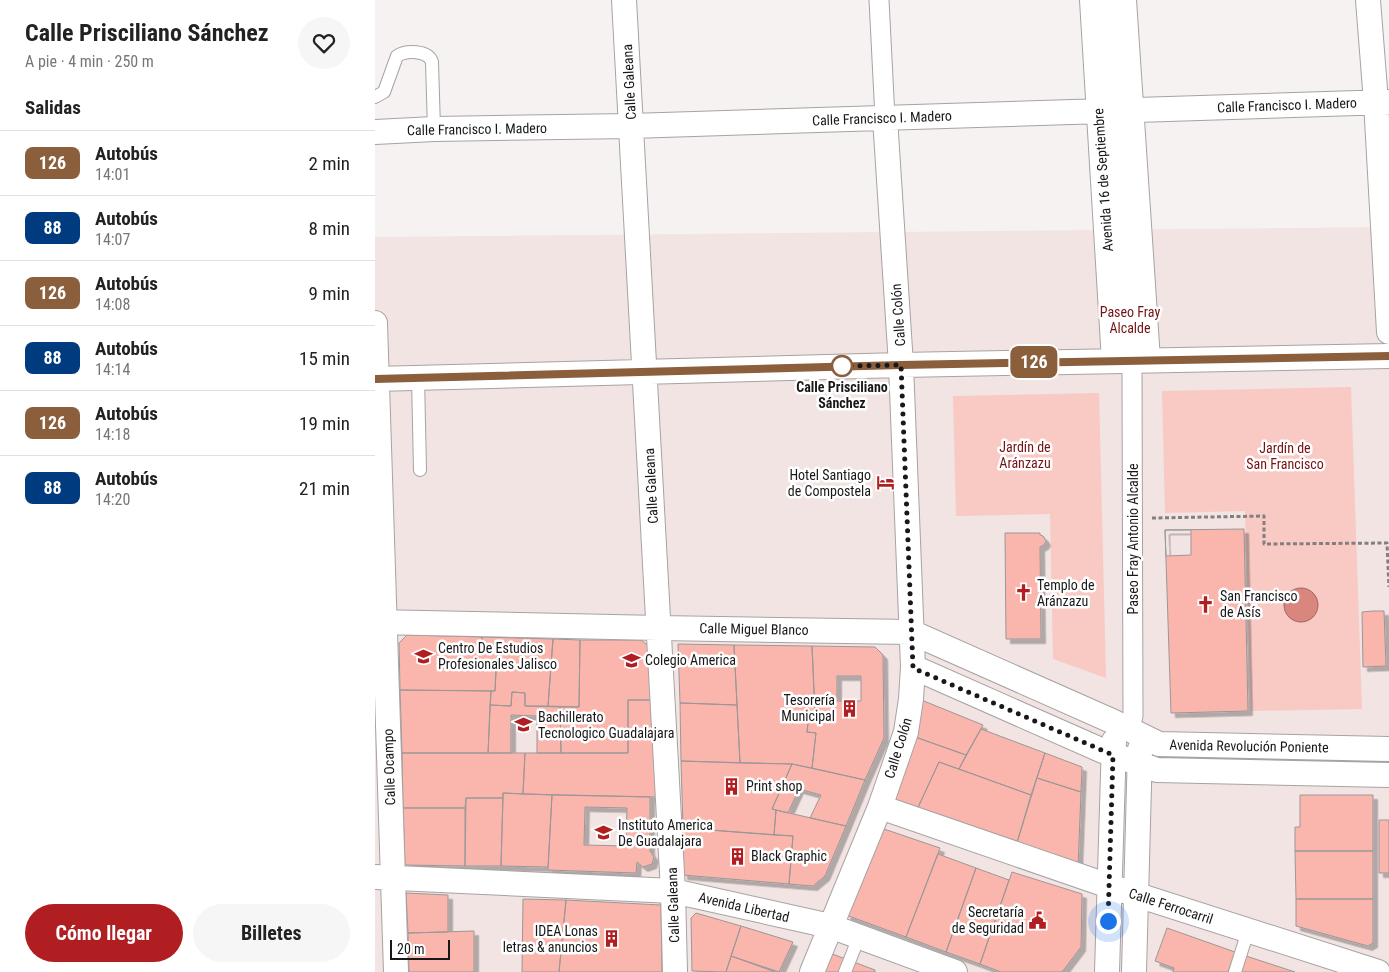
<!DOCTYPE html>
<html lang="es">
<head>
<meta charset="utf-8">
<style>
  :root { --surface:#fff; --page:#f6f6f6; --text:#222; --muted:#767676; --line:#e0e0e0; --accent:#b01e21 }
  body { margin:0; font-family:"Roboto Condensed",sans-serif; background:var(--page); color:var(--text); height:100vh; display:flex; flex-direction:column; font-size:19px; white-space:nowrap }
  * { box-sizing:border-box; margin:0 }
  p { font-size:16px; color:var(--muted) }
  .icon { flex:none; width:28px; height:28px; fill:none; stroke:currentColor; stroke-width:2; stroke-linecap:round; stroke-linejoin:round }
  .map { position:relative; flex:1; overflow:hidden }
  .sheet { display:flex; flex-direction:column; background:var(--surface); width:375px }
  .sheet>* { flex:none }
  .badge { padding:0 10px; border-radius:8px; font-size:18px; line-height:32px }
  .scale { position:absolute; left:15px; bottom:12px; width:60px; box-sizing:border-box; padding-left:5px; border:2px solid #191818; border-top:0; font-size:14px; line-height:18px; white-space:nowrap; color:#191818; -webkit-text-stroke:4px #fff; paint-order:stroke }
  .you { position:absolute; width:25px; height:25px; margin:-12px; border:4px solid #fff; border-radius:50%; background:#1a73e8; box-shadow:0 0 0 8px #1a73e833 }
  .map>.badge { position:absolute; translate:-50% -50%; box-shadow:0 0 0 2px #fff }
  h2 { padding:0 25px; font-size:19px; line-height:45px }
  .round { display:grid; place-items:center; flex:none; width:52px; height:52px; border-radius:26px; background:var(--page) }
  .head { display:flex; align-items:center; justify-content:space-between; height:85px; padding:0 25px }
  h1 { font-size:24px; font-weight:700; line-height:38px }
  .button { display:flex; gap:10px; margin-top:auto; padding:10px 25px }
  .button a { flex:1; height:58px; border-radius:30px; background:var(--accent); color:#fff; font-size:20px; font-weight:700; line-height:58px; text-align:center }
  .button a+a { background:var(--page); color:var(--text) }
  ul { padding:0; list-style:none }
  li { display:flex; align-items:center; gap:15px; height:65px; padding:0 25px; border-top:1px solid var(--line) }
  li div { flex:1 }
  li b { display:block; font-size:19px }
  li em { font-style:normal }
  li .badge { min-width:55px; font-weight:700; text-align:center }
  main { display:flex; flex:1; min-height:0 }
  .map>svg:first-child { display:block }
  .built { fill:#f1e4e2 }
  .green { fill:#f9c9c3 }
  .water { fill:#d8867e; stroke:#9f655f }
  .building { fill:#fab5ad; stroke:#9b9797; fill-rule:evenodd; filter:url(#shadow) }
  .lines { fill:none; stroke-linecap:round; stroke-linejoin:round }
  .service-casing { stroke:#a7a3a3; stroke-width:14 }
  .pedestrian-casing { stroke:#a7a3a3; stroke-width:21 }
  .minor-casing { stroke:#a7a3a3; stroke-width:26 }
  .path { stroke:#82807f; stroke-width:3; stroke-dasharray:4 2.5; stroke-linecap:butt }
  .service { stroke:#fff; stroke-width:12 }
  .pedestrian { stroke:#fff; stroke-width:19 }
  .minor { stroke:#fff; stroke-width:24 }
  .line-casing { stroke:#fff; stroke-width:11 }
  .line { stroke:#8b5e3c; stroke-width:8 }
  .walk { stroke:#191818; stroke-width:5; stroke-dasharray:0 9 }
  .stop-dot { fill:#fff; stroke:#8b5e3c; stroke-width:2.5 }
  .labels { text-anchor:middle; stroke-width:5; stroke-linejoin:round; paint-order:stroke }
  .street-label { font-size:14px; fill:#191818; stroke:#fff }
  .park-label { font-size:14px; fill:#751314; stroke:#fff }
  .stop-label { font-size:14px; font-weight:bold; fill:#191818; stroke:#fff }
  .poi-label { font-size:14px; fill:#191818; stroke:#fff; text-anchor:start }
</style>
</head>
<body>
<main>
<section class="sheet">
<div class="head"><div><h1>Calle Prisciliano Sánchez</h1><p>A pie · 4 min · 250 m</p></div><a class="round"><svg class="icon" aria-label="heart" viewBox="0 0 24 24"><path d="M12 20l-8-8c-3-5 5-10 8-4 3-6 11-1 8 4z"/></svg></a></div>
<h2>Salidas</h2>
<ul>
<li><span class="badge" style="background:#8b5e3c;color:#fff">126</span><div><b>Autobús</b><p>14:01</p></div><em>2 min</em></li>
<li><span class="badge" style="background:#003b80;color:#fff">88</span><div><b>Autobús</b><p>14:07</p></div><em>8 min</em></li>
<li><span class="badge" style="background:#8b5e3c;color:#fff">126</span><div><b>Autobús</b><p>14:08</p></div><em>9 min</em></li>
<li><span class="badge" style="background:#003b80;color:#fff">88</span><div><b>Autobús</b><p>14:14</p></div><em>15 min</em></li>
<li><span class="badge" style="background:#8b5e3c;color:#fff">126</span><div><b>Autobús</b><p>14:18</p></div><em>19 min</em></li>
<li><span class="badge" style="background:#003b80;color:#fff">88</span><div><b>Autobús</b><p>14:20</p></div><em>21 min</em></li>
</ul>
<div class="button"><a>Cómo llegar</a><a>Billetes</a></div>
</section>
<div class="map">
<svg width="1014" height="972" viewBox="0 0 1014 972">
  <defs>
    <filter id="shadow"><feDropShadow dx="4.5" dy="4.5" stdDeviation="0" flood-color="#0004"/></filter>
  </defs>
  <rect width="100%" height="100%" fill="#f6f2f1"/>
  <path class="built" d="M 1014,227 L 1014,972 L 0,972 L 0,237 Z"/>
  <path class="green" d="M 976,387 L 987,709 L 876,711 L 870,511 L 790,513 L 787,391 Z
    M 724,393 L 731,678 L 678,659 L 675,514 L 581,516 L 578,396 Z"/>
  <path class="water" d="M909 605a17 17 0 1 1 34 0a17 17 0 1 1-34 0Z"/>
  <path class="building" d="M 869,529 L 873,711 L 796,713 L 790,530 Z
    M 790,530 L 816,530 L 816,555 L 791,556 Z
    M 630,533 L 665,533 L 665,535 L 668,536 L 671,541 L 669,545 L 665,547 L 666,639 L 631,639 Z
    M 998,611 L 1009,611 L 1011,666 L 988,667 L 987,612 Z
    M 32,635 L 107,637 L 106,652 L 122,652 L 120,691 L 25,690 L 24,643 Z
    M 107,637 L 178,639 L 173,706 L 150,706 L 150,693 L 137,692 L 136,706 L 115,705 L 116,691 L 120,691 L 122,652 L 106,652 Z
    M 178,639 L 205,640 L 204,707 L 173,706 Z
    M 205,640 L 266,640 L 280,651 L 280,700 L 253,700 L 253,753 L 186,753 L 185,707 L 204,707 Z
    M 303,644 L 359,645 L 362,705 L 305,703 Z
    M 359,645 L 437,646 L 440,714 L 434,714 L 432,732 L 441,733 L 437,768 L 417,764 L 365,763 Z
    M 437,646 L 500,647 L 508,655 L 509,738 L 490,780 L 437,768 L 441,733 L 432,732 L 434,714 L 440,714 ZM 462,676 L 486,676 L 486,701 L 462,701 Z
    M 25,690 L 116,691 L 113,753 L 27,753 Z
    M 137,692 L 150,693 L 150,706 L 185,707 L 186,753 L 162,753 L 162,716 L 136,715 L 136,753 L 113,753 L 115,705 L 136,706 Z
    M 539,697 L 608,725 L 591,755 L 532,734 Z
    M 253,700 L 280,700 L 281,797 L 148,794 L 150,753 L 253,753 Z
    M 305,703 L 362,705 L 365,763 L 306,761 Z
    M 606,729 L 670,753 L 656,795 L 584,769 Z
    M 540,737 L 591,755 L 584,769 L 564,762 L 540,814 L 508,804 Z
    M 27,753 L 150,753 L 148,794 L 128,793 L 128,798 L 91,798 L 90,808 L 28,808 Z
    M 670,753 L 707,767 L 706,792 L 662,778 Z
    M 306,761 L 417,764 L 397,809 L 401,810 L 399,835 L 308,828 Z
    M 564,762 L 656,795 L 641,846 L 540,814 Z
    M 417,764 L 490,780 L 471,826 L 435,818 L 446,795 L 424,789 L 413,813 L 397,809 Z
    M 662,778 L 706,792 L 703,867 L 641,846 Z
    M 128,793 L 177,795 L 173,867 L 126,866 Z
    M 177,795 L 275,797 L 275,851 L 279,857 L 277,864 L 268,867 L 262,862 L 261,873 L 173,870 ZM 210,807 L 252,808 L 251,846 L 209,845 Z
    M 925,795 L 998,795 L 998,851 L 920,851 L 920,827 L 925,827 Z
    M 91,798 L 128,798 L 126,866 L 90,866 Z
    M 28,808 L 90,808 L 90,866 L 30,865 Z
    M 401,810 L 471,826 L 450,876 L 438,886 L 414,884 L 418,836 L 399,835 Z
    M 1004,820 L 1014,820 L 1014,873 L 1004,873 Z
    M 308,828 L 418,836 L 414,884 L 308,875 Z
    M 509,829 L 565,848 L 531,937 L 471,915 Z
    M 920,851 L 998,851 L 998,899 L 921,899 Z
    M 563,854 L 601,868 L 571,952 L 531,937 Z
    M 601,868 L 634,880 L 605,964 L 571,952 Z
    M 637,872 L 707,894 L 706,947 L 687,972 L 626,972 L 605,964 Z
    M 31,893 L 73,895 L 73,932 L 33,933 Z
    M 148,899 L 191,900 L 184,972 L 147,972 Z
    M 921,899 L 998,899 L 998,943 L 993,946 L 921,926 Z
    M 191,900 L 286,905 L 287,972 L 184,972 Z
    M 321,913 L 366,926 L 351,972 L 317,971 L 316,918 Z
    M 366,926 L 418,942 L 404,972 L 356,956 Z
    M 792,928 L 860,952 L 853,972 L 798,972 L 799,968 L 780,961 Z
    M 99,931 L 99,972 L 34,972 L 33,933 Z
    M 452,952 L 500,970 L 500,972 L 445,972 Z
    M 356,956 L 400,972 L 351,972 Z
    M 871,956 L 920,972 L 866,972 Z"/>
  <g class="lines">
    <defs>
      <path id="service" d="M 0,97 L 9,92 L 22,56 C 31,50 53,50 57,62 L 59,129
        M 43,378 L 45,470
        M 470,972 L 484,937
        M 860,972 L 873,931"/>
      <path id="pedestrian" d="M 504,0 L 510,118
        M 733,0 L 757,370 L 758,717"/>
      <path id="minor" d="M 249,0 L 298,891 L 300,972
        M 717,0 L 739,361
        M 749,0 L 773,360
        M 993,0 L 1001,102 L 1014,332
        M 0,132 L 59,129 L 256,126 L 1014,102
        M 0,323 L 21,972
        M 0,379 L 526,365 L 1014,356
        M 0,622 L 284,628 L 536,632 L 739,722 L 784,744 L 1014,749
        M 538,667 L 728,751 L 782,770 L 1014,775
        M 505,807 L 734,886 L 1003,972
        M 0,877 L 298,891 L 455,926 L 580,972
        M 437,972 L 505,807 L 531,732 L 536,699 L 538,667 L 526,365 L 510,118
        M 732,972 L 739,741
        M 759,972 L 765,749"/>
    </defs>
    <use href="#service" class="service-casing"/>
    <use href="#pedestrian" class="pedestrian-casing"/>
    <use href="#minor" class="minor-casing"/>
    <path class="path" d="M 777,518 L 889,516 L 889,544 L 1012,543 L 1014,587"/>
    <use href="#service" class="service"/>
    <use href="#pedestrian" class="pedestrian"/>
    <use href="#minor" class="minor"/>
  </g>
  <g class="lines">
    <defs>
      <path id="line" d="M 0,379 L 526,365 L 1014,356"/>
    </defs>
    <use href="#line" class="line-casing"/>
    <use href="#line" class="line"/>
    <path class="walk" d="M 467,366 L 526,365 L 538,668 L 738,755 L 733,921"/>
  </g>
  <defs>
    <symbol id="hotel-bare" viewBox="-9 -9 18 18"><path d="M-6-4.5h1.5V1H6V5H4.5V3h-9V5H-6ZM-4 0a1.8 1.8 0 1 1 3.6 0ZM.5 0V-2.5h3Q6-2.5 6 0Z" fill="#b01e21" stroke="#fff" stroke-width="2.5" paint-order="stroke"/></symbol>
    <symbol id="church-bare" viewBox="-9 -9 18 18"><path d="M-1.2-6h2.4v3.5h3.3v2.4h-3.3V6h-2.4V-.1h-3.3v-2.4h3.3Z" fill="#b01e21" stroke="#fff" stroke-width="2.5" paint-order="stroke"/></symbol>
    <symbol id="university-bare" viewBox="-9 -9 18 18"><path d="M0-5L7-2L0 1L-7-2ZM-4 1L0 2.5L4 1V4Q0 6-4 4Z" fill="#b01e21" stroke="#fff" stroke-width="2.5" paint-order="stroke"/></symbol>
    <symbol id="school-bare" viewBox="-9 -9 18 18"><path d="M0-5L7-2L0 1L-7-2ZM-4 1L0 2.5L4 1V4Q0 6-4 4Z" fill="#b01e21" stroke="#fff" stroke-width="2.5" paint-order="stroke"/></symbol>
    <symbol id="building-bare" viewBox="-9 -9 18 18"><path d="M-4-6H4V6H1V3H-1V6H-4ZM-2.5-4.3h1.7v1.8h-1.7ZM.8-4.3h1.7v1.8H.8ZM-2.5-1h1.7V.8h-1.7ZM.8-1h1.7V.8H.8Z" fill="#b01e21" stroke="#fff" stroke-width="2.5" paint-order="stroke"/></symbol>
    <symbol id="civic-bare" viewBox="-9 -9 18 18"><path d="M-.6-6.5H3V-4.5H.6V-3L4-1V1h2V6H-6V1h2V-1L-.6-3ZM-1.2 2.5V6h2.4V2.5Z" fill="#b01e21" stroke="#fff" stroke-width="2.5" paint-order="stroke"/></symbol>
  </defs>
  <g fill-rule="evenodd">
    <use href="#hotel-bare" x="498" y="470" width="25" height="25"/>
    <use href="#church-bare" x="636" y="580" width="25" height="25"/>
    <use href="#church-bare" x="818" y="592" width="25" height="25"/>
    <use href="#university-bare" x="36" y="644" width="25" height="25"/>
    <use href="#school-bare" x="244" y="648" width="25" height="25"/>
    <use href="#building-bare" x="462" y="696" width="25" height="25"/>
    <use href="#university-bare" x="136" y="712" width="25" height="25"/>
    <use href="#building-bare" x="344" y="774" width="25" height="25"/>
    <use href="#university-bare" x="216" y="820" width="25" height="25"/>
    <use href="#building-bare" x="350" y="844" width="25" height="25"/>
    <use href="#civic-bare" x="650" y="908" width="25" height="25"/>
    <use href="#building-bare" x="224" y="926" width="25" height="25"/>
  </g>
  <circle class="stop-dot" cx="467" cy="366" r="10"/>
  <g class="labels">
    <g class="street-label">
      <text transform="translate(254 82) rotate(-93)" y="5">Calle Galeana</text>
      <text transform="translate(912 105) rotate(-2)" y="5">Calle Francisco I. Madero</text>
      <text transform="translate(507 118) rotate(-2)" y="5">Calle Francisco I. Madero</text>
      <text transform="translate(102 129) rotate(-1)" y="5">Calle Francisco I. Madero</text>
      <text transform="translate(728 180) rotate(-94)" y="5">Avenida 16 de Septiembre</text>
      <text transform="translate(523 315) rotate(-94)" y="5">Calle Colón</text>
      <text transform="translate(276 486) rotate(-93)" y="5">Calle Galeana</text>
      <text transform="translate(758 539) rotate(-90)" y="5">Paseo Fray Antonio Alcalde</text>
      <text transform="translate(379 629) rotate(1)" y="5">Calle Miguel Blanco</text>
      <text transform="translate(874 746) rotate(1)" y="5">Avenida Revolución Poniente</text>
      <text transform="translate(523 748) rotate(-73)" y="5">Calle Colón</text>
      <text transform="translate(14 767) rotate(-92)" y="5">Calle Ocampo</text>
      <text transform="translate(298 905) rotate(-92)" y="5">Calle Galeana</text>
      <text transform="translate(796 906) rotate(18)" y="5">Calle Ferrocarril</text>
      <text transform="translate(369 907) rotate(13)" y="5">Avenida Libertad</text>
    </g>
    <g class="park-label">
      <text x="755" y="317">Paseo Fray<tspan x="755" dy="16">Alcalde</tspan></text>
      <text x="650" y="452">Jardín de<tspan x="650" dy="16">Aránzazu</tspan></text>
      <text x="910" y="453">Jardín de<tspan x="910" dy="16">San Francisco</tspan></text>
    </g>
    <g class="stop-label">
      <text x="467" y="392">Calle Prisciliano<tspan x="467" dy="16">Sánchez</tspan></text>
    </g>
    <g class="poi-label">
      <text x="496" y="480" text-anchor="end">Hotel Santiago<tspan x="496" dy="16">de Compostela</tspan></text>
      <text x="662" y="590">Templo de<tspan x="662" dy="16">Aránzazu</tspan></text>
      <text x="845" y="601">San Francisco<tspan x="845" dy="16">de Asís</tspan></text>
      <text x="63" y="653">Centro De Estudios<tspan x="63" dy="16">Profesionales Jalisco</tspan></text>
      <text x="270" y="665">Colegio America</text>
      <text x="460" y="705" text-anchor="end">Tesorería<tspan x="460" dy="16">Municipal</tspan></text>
      <text x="163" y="722">Bachillerato<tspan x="163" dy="16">Tecnologico Guadalajara</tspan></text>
      <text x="371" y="791">Print shop</text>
      <text x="243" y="830">Instituto America<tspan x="243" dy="16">De Guadalajara</tspan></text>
      <text x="376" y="861">Black Graphic</text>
      <text x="649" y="917" text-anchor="end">Secretaría<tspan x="649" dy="16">de Seguridad</tspan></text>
      <text x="223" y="936" text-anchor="end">IDEA Lonas<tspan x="223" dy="16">letras &amp; anuncios</tspan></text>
    </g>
  </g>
</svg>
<div class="scale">20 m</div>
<div class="you" style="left:733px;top:921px"></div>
<b class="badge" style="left:659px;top:362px;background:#8b5e3c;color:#fff">126</b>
</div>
</main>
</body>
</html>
